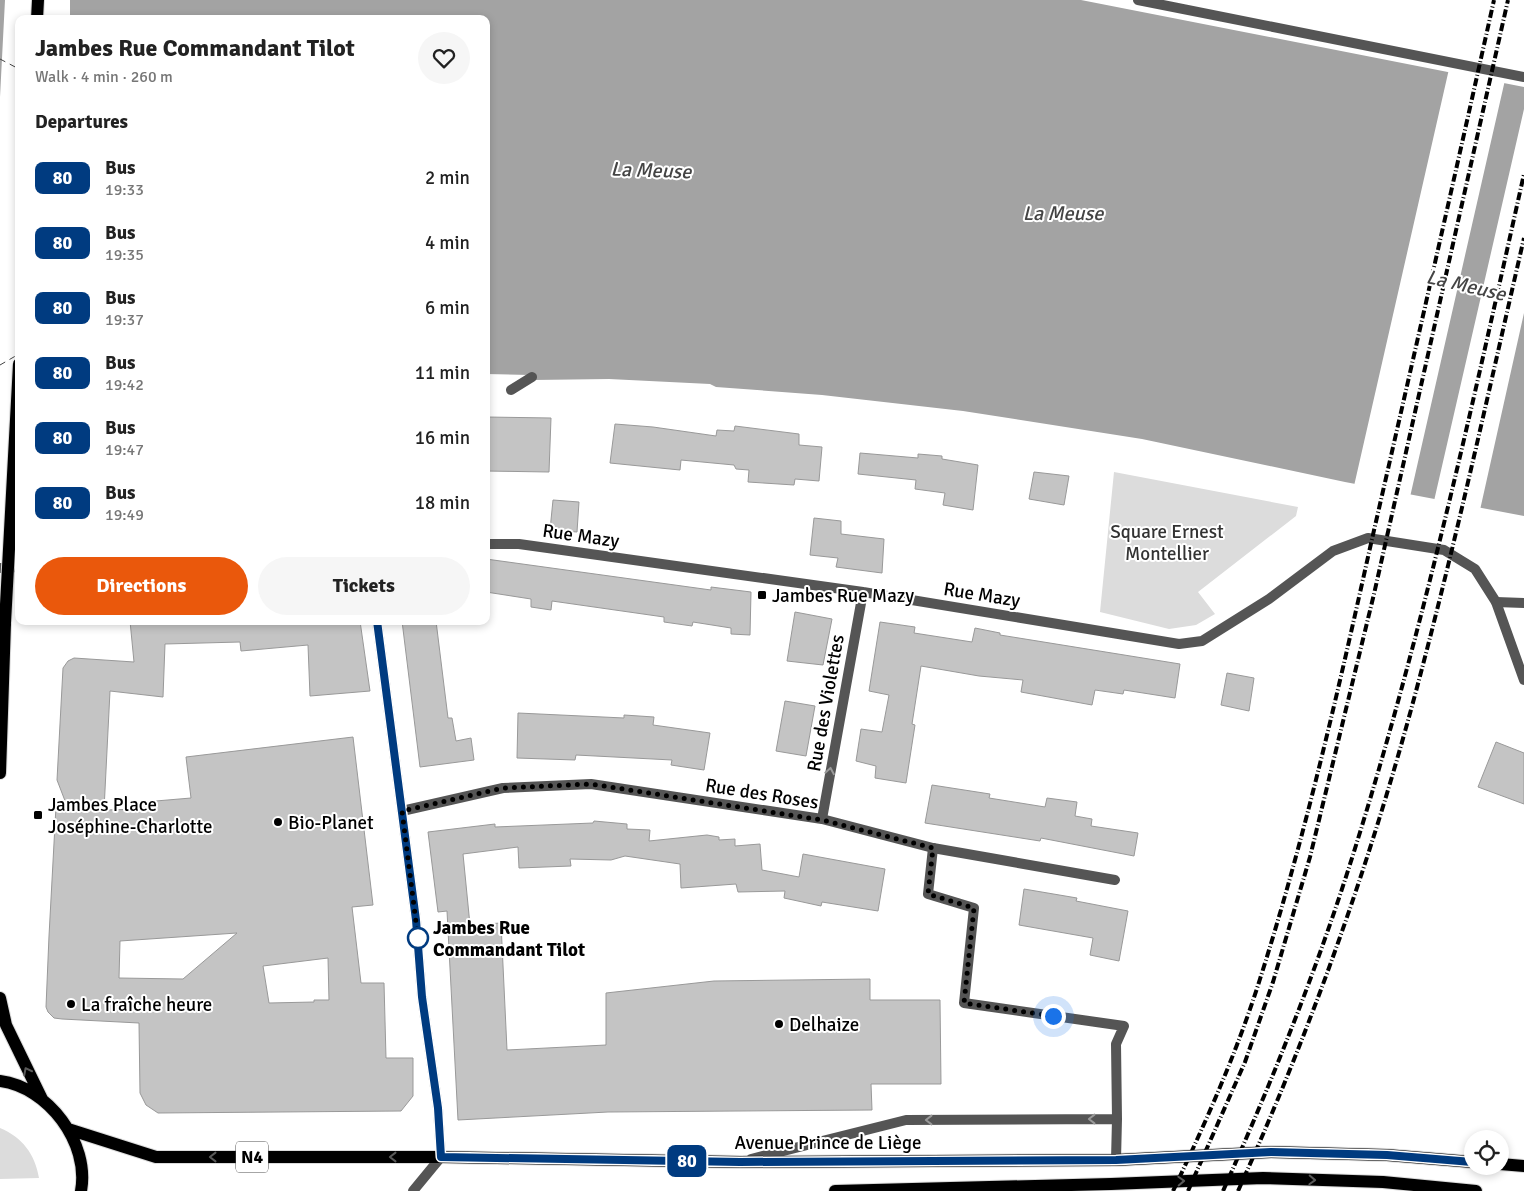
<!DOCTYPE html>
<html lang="en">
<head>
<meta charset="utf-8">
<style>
  :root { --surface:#fff; --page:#f6f6f6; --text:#222; --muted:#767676; --accent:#ea580c }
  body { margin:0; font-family:Signika,sans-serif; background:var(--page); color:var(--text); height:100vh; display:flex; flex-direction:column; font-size:19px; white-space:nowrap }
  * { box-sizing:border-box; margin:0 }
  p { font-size:16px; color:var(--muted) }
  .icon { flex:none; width:28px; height:28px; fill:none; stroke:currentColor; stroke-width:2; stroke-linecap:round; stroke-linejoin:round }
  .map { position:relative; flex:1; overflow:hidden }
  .drawer { position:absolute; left:15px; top:15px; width:475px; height:610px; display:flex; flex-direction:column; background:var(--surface); border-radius:10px; box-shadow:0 2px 8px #0003 }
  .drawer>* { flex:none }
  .badge { padding:0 10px; border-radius:8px; font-size:18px; line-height:32px }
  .fabs { position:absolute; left:1464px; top:1130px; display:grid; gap:10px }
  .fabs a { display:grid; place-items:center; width:45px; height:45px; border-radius:50%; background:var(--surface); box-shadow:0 2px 8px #0003; font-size:25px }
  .you { position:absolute; width:25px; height:25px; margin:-12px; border:4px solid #fff; border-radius:50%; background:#1a73e8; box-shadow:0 0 0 8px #1a73e833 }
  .map>.badge { position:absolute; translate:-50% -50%; box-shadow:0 0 0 2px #fff }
  h2 { padding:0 20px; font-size:19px; line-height:45px }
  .round { display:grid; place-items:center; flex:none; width:52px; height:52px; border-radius:26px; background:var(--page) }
  .headline { display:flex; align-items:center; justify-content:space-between; height:85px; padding:0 20px }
  h1 { font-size:24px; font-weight:700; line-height:38px }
  .action { display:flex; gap:10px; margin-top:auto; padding:10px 20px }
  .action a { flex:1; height:58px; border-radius:30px; background:var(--accent); color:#fff; font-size:20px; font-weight:700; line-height:58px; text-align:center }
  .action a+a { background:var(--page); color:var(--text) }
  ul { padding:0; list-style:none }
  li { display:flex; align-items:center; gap:15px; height:65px; padding:0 20px }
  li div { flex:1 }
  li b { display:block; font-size:19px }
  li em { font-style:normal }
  li .badge { min-width:55px; font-weight:700; text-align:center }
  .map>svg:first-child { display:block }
  .green { fill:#dcdcdc }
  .water { fill:#a3a3a3 }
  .pier { fill:#fff }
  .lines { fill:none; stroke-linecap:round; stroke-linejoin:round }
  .ferry { stroke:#444; stroke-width:1; stroke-dasharray:6 5; stroke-linecap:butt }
  .building { fill:#c4c4c4; stroke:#999; fill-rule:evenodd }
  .primary-casing { stroke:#dbdbdb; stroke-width:14 }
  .lane { stroke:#555; stroke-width:10 }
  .street { stroke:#555; stroke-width:10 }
  .primary { stroke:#000; stroke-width:12 }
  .rail { stroke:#000; stroke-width:4; stroke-dasharray:8 2.5 1 2.5; stroke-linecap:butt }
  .primary-bridge-casing { stroke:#dbdbdb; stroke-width:14; stroke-linecap:butt }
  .primary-bridge { stroke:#000; stroke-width:12 }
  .oneway { stroke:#999 }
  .oneway2 { stroke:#595959 }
  .line-casing { stroke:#fff; stroke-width:11 }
  .line { stroke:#003b80; stroke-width:8 }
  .walk { stroke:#000; stroke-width:5; stroke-dasharray:0 9 }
  .poi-dot { fill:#000; stroke:#fff; stroke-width:2 }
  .stop-dot { fill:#fff; stroke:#003b80; stroke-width:2.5 }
  .labels { text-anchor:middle; stroke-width:4; stroke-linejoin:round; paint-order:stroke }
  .shield { fill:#fff; stroke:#4c4c4c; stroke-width:1 }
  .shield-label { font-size:18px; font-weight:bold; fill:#000 }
  .park-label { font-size:19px; fill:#333; stroke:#fff }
  .street-label { font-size:19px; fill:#000; stroke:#fff }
  .poi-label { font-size:19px; fill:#000; stroke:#fff; text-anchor:start }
  .stop-label { font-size:19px; font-weight:bold; fill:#000; stroke:#fff; text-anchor:start }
  .water-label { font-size:20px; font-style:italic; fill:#444; stroke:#fff }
</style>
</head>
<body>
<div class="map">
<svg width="1524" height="1191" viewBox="0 0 1524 1191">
  <rect width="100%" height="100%" fill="#fff"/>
  <path class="green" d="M 1114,472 L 1298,507 L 1296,516 L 1198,592 L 1215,614 L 1196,625 L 1169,629 L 1100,612 Z
    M 0,1128 C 22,1137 35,1154 39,1178 L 0,1179 Z"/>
  <path class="water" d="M 0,0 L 1081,0 L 1524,87 L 1524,516 L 1345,482 L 1142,439 L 963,411 L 822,395 L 716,387 L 710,384 L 609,379 L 533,380 L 530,375 L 486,374 L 486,19 L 19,19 L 0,373 Z"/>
  <path class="pier" d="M 5,0 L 70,0 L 70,19 L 19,19 L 19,375 L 0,375 L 0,97 Z
    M 1449,69 L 1505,80 L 1410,497 L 1354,486 Z
    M 1524,109 L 1524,313 L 1480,510 L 1434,501 Z"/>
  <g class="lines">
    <path class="ferry" d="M 0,59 L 19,69
      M 0,365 L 19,354"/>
  </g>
  <path class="building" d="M 486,417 L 551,418 L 549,472 L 486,471 Z
    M 615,424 L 653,427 L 716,436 L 717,430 L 734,431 L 735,426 L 799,434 L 799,445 L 822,447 L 819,481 L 795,479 L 794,485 L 748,482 L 749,470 L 736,469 L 734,465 L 681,460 L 680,470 L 610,463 Z
    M 860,453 L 918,458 L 918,454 L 942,456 L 942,459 L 978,465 L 973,510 L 943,505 L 945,493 L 915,489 L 916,480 L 858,474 Z
    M 1034,472 L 1069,476 L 1064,505 L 1029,499 Z
    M 553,500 L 579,502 L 577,532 L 550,530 Z
    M 814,518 L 841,521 L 841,534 L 884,539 L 882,573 L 836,567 L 838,558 L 810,555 Z
    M 486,559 L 711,590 L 711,587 L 751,592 L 750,635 L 731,634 L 731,628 L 693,622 L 692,626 L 664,622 L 664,617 L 552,601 L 551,610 L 531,607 L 531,599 L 486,592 Z
    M 795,612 L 832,619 L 823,665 L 787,661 Z
    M 130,621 L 360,621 L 370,691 L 310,696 L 308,645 L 241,651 L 240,642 L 165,644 L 163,697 L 110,691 L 104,810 L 145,809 L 144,802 L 191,798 L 186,757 L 353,737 L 373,905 L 352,907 L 361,983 L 384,983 L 386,1058 L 413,1058 L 413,1096 L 401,1111 L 158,1113 L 146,1105 L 140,1093 L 139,1023 L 62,1019 L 54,1018 L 48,1012 L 46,1007 L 49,936 L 56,806 L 67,806 L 57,780 L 63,668 L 68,661 L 74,658 L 134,662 ZM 237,933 L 183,979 L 119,978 L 120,941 ZM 328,958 L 329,1000 L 314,1000 L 314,1002 L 269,1003 L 263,966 Z
    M 402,621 L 436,621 L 448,718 L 452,718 L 456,741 L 471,738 L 474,760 L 420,767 Z
    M 880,622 L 915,627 L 914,633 L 972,642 L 975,628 L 1000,633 L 1000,635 L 1180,664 L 1175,698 L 1124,690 L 1123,694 L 1095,690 L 1092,705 L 1021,692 L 1023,680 L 979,676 L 921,666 L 912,724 L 915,725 L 906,783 L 875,778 L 876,766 L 856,761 L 861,729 L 882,732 L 889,695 L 869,691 Z
    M 1227,673 L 1254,678 L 1249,711 L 1221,705 Z
    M 785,701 L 815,706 L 806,756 L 776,751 Z
    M 518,713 L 624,718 L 624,715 L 654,717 L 653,725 L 710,733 L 704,770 L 671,765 L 672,760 L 576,755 L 575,760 L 517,758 Z
    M 1496,742 L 1524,753 L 1524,804 L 1478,787 Z
    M 932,785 L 990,794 L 989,798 L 1045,807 L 1047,798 L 1077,802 L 1075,816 L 1092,819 L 1091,826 L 1138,833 L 1134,856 L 1041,838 L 1040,841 L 925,823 Z
    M 594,821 L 627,824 L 627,829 L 650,830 L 649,841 L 707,835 L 719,837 L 719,840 L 735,839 L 735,846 L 760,844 L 762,870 L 799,877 L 803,854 L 885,869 L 878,911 L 822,902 L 821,906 L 784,898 L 785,891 L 738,892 L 736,884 L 681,888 L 680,864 L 625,856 L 611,860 L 570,859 L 571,866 L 519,868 L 518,847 L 463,854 L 470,925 L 501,923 L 507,1050 L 606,1045 L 606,993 L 714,981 L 870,979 L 870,1000 L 940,1000 L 941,1084 L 871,1084 L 872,1110 L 608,1112 L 458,1120 L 447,911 L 438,912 L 428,832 L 495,824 L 495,827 L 593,823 Z
    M 1024,889 L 1077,898 L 1076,901 L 1128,911 L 1119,961 L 1090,955 L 1093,938 L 1019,925 Z"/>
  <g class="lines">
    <defs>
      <path id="primary" d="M 37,19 L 38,0
        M 0,773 L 5,623
        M 0,998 L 6,1025 L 42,1099
        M 0,1081 C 48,1087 90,1143 81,1191
        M 68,1129 L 156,1157 L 441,1157 L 740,1162 L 1116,1160 L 1271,1152 L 1387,1155 L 1472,1162
        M 1500,1164 L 1524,1166
        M 835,1191 L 1111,1184 L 1263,1178 L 1383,1182 L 1476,1191"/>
    </defs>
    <use href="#primary" class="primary-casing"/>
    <path class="lane" d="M 1138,0 L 1524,77
      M 511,390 L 532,377
      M 1496,602 L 1524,603
      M 933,848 L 928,894 L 974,908 L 964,1003 L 1124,1026 L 1116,1044 L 1117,1119
      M 751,1159 L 906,1120 L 1117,1119 L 1116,1160"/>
    <path class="street" d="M 486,544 L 519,544 L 863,592 L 1179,644 L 1202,641 L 1269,599 L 1333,551 L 1368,538 L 1444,550 L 1475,569 L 1496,602 L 1524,680
      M 0,568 L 19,567
      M 377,621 L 416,920 L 422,997 L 438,1108 L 441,1157 L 413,1191
      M 402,811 L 503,788 L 591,784 L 822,819 L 933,848 L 1115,880
      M 822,819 L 863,592"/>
    <use href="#primary" class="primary"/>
    <path class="rail" d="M 1173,1191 C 1206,1122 1237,1052 1260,979 C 1306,834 1339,687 1372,539 C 1413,360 1454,180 1494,0
      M 1188,1191 L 1245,1062 L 1273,982 L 1310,857 L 1374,594 L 1508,0
      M 1223,1191 C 1274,1077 1320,962 1357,842 C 1425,623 1474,398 1524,174
      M 1238,1191 C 1309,1034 1367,872 1412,706 C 1454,551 1488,394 1524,238"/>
    <defs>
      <path id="primary-bridge" d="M 5,623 L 19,364"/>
    </defs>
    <use href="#primary-bridge" class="primary-bridge-casing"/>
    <use href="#primary-bridge" class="primary-bridge"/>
  </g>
  <defs><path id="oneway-chevron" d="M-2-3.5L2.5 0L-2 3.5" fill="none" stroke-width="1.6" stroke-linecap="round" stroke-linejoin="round" transform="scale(1.25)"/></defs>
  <g class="oneway">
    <use href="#oneway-chevron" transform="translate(830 771) rotate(-80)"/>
    <use href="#oneway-chevron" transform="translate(1092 1119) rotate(180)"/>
    <use href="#oneway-chevron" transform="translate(929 1120) rotate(180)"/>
  </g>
  <g class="oneway2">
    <use href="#oneway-chevron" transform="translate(27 1071) rotate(-117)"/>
    <use href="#oneway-chevron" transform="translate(213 1157) rotate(180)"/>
    <use href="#oneway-chevron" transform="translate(393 1157) rotate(180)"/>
    <use href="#oneway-chevron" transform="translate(1312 1180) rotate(2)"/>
    <use href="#oneway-chevron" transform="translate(1181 1181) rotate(-2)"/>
  </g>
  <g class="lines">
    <defs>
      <path id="line" d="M 377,621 L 416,920 L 422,997 L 438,1108 L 441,1157 L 740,1162 L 1116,1160 L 1271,1152 L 1387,1155 L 1472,1162"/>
    </defs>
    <use href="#line" class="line-casing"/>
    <use href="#line" class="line"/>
    <path class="walk" d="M 418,938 L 402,811 L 503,788 L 591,784 L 822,820 L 933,848 L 928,894 L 974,908 L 964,1003 L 1053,1016"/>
  </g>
  <g class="poi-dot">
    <rect x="757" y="590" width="10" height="10" rx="2.5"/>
    <rect x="33" y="810" width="10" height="10" rx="2.5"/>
    <circle cx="278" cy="822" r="5"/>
    <circle cx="71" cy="1004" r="5"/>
    <circle cx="779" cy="1024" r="5"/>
  </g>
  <circle class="stop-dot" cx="418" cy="938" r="10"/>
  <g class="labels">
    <rect class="shield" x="236" y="1141.5" width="32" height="31" rx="4"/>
    <g class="shield-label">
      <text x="252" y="1163">N4</text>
    </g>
    <g class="park-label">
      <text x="1167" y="538">Square Ernest<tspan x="1167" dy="22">Montellier</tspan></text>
    </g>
    <g class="street-label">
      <text transform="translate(581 535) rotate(8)" y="7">Rue Mazy</text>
      <text transform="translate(982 594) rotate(9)" y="7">Rue Mazy</text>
      <text transform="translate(825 703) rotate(-80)" y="7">Rue des Violettes</text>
      <text transform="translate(762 793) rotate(9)" y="7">Rue des Roses</text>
      <text x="828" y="1149">Avenue Prince de Liège</text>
    </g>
    <g class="poi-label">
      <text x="772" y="602">Jambes Rue Mazy</text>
      <text x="48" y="811">Jambes Place<tspan x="48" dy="22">Joséphine-Charlotte</tspan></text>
      <text x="288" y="829">Bio-Planet</text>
      <text x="81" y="1011">La fraîche heure</text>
      <text x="789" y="1031">Delhaize</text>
    </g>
    <g class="stop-label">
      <text x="433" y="934">Jambes Rue<tspan x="433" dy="22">Commandant Tilot</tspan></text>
    </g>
    <g class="water-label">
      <text transform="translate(651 170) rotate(2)" y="7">La Meuse</text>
      <text x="1063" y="220">La Meuse</text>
      <text transform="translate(1466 285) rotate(13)" y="7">La Meuse</text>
    </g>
  </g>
</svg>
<div class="fabs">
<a><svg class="icon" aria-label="locate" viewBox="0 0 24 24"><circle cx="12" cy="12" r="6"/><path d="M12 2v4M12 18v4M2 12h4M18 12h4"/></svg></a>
</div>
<div class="you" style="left:1053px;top:1016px"></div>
<b class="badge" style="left:687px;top:1161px;background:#003b80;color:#fff">80</b>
<section class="drawer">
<div class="headline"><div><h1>Jambes Rue Commandant Tilot</h1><p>Walk · 4 min · 260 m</p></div><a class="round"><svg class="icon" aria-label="heart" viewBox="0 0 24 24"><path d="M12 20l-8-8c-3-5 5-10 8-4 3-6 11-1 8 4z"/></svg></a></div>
<h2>Departures</h2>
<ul>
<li><span class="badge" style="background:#003b80;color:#fff">80</span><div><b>Bus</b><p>19:33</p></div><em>2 min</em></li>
<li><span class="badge" style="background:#003b80;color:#fff">80</span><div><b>Bus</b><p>19:35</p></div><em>4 min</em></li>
<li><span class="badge" style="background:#003b80;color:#fff">80</span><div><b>Bus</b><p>19:37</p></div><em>6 min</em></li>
<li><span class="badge" style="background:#003b80;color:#fff">80</span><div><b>Bus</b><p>19:42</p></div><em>11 min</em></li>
<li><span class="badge" style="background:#003b80;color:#fff">80</span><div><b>Bus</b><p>19:47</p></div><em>16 min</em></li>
<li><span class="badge" style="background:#003b80;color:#fff">80</span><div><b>Bus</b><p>19:49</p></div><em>18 min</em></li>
</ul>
<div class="action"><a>Directions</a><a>Tickets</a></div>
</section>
</div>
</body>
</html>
